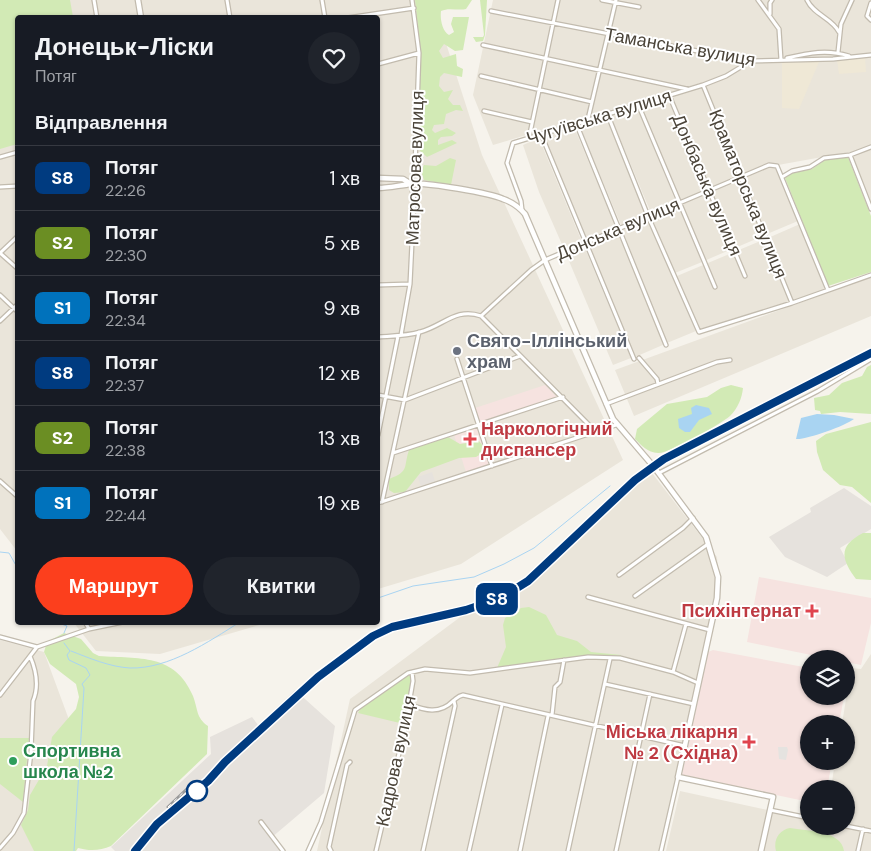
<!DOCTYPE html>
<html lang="uk">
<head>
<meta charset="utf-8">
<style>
  :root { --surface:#171b24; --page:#20242c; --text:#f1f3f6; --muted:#9ea1a6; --line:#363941; --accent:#fc3f1d }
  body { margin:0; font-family:"DM Sans",sans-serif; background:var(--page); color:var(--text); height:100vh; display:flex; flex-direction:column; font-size:19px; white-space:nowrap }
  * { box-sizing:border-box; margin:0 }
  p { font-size:16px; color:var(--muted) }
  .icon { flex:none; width:28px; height:28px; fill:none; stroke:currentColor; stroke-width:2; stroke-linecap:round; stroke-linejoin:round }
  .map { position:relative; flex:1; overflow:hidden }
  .details { position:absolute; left:15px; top:15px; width:365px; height:610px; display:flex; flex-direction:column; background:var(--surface); border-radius:5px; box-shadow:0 1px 4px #0004 }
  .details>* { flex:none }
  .badge { padding:0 10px; border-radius:8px; font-size:18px; line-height:32px }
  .buttons { position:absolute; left:800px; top:650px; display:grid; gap:10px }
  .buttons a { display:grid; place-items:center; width:55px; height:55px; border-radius:50%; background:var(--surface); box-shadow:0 1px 4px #0004; font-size:25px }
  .map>.badge { position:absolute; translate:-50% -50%; box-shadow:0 0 0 2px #fff }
  h2 { padding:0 20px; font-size:19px; line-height:45px }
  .round { display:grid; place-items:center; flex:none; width:52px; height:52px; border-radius:26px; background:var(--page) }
  .headline { display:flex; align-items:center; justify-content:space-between; height:85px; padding:0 20px }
  h1 { font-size:24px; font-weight:800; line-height:38px }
  .primary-button { display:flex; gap:10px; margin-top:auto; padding:10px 20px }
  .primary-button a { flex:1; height:58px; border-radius:30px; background:var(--accent); color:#fff; font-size:20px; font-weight:800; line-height:58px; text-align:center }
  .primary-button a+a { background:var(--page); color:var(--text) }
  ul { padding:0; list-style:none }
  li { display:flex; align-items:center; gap:15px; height:65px; padding:0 20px; border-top:1px solid var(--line) }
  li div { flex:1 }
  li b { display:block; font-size:19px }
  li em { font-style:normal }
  li .badge { min-width:55px; font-weight:700; text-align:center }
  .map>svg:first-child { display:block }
  .residential { fill:#eae5da }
  .industrial { fill:#e6e2dd }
  .education { fill:#efe8d6 }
  .medical { fill:#f6e3e0 }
  .green { fill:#d2eab5 }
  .parking { fill:#e5e3e0 }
  .water { fill:#a9d4f2 }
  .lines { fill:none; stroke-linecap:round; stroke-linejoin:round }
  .stream { stroke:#a9d4f2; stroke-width:1 }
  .minor-casing { stroke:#c2bbae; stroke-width:5.5 }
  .tertiary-casing { stroke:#c2bbae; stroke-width:7 }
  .minor { stroke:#fff; stroke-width:3 }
  .tertiary { stroke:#fff; stroke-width:4.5 }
  .rail-casing { stroke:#9a9a9a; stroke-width:3 }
  .rail { stroke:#fff; stroke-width:1; stroke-dasharray:4; stroke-linecap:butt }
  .line-casing { stroke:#fff; stroke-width:11 }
  .line { stroke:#003b80; stroke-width:8 }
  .worship-dot { fill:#6b7280; stroke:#fff; stroke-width:2 }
  .health-dot { fill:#e0444e; stroke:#fff; stroke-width:2 }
  .leisure-dot { fill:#2e9e5b; stroke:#fff; stroke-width:2 }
  .stop-dot { fill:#fff; stroke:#003b80; stroke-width:2.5 }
  .labels { text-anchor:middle; stroke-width:4; stroke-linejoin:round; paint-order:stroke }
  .street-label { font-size:18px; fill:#4b4439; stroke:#fff }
  .worship-label { font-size:18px; font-weight:bold; fill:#5b616d; stroke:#fff; text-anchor:start }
  .health-label { font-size:18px; font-weight:bold; fill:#be3a42; stroke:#fff; text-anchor:end }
  .leisure-label { font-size:18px; font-weight:bold; fill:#27864d; stroke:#fff; text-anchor:start }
</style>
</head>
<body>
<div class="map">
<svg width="871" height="851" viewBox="0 0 871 851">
  <rect width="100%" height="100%" fill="#f6f3ec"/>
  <path class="residential" d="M 0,0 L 432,0 L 482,155 L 623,460 L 461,564 L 378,589 L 378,18 L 18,18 L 17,551 L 0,529 Z
    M 493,0 L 871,0 L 871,203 L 850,152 L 778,165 L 769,163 L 741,175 L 704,82 L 493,145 L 473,95 Z
    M 702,87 L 738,176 L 710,188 L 671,96 Z
    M 667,97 L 706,190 L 680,200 L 641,106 Z
    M 637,107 L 676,202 L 651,213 L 610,115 Z
    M 606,117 L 646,215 L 621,225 L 579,125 Z
    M 574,127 L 616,227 L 586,240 L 544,136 Z
    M 539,138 L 582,242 L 564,249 L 539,192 L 523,145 Z
    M 770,167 L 776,168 L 798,221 L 767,234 L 743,178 Z
    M 739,179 L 763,236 L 735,248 L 711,191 Z
    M 708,193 L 732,249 L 704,261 L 681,204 Z
    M 678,205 L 702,262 L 675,273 L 651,216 Z
    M 647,218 L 696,331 L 667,343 L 622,229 Z
    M 800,224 L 825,289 L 793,301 L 768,238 Z
    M 617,231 L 665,344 L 635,357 L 588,243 Z
    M 765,239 L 790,301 L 700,329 L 677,276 Z
    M 584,246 L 631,358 L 613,365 L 566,254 Z
    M 871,277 L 871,316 L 634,416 L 615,370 Z
    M 652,473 L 717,557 L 719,582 L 661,851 L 317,851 L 350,699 L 463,615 L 503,602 L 530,584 L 637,484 Z
    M 74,623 L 266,623 L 160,654 L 96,651 Z
    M 0,640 L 44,652 L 68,717 L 64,851 L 0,851 Z
    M 871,654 L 871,830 L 846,825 L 846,789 L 831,789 L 835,761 L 846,761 L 846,724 L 842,724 L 851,668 L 861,669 Z
    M 680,791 L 809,819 L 809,826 L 843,826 L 871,832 L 871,851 L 666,851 Z"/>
  <path class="industrial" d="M 432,472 L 435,481 L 421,486 L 418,477 Z
    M 844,488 L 871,506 L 871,529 L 840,548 L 848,563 L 827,577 L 785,557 L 769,537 L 811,512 L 810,508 Z
    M 295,690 L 335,726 L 324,793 L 271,838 L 281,851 L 115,851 L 111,847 L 211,754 L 210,737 L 252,717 L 258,725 Z"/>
  <path class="education" d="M 865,57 L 866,72 L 839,74 L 837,60 Z
    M 782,62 L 819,62 L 799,109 L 782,108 Z"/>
  <path class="medical" d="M 545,385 L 558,398 L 480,423 L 475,408 Z
    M 479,427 L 491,464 L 466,472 L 454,435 Z
    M 759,577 L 871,598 L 871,623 L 861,665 L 846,662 L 846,659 L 831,659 L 747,642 Z
    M 713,650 L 809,668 L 809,696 L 844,696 L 839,724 L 809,724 L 809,761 L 832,761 L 827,789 L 809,789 L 809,802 L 682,775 L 708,652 Z"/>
  <path class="green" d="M 0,0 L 70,0 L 73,17 L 18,18 L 17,144 L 0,149 Z
    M 415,0 L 472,0 L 466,9 C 458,11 449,7 441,11 C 440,19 442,31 449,35 L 454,32 L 451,24 L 453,17 L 469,17 L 463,50 L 455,51 L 444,44 L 439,51 L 443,58 L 456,54 L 457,66 L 463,69 L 462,77 L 444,73 L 440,77 L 439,86 L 444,92 L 453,90 L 448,99 L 453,105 L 460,105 L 463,111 L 456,110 L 446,114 L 444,124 L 434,125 L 432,130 L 435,133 L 447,128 L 456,133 L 452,136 L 441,137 L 438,140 L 438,145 L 452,140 L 457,143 L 427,157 L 417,148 L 421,55 Z
    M 480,0 L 487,0 L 485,35 L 483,41 L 476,42 L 473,37 L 483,37 L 484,35 Z
    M 848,157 L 871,216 L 871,272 L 828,286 L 785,178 L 792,173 L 812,169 L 825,160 Z
    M 450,158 L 456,160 L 451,185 L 424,180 L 421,171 L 424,165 L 436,166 Z
    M 871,365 L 871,414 L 840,412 L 821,414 L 820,411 L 815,410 L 814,398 L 829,395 L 842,383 L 862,376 L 867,367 Z
    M 731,385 L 743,388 C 742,398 738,408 730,416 C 721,424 669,454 658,453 C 647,452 642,446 635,439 L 637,429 L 667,404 L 707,397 L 721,388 Z
    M 871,422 L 871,503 L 852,487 L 840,485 L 823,470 L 817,452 L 816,441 L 826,434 Z
    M 448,437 L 460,444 L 479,441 L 484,447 L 484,452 L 476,457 L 459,458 L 421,472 L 405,492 L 394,493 L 389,490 L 389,479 C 410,471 403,468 409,450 Z
    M 863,533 L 871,533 L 871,580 L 856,579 C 841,559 838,546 863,533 Z
    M 529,607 L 546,615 L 557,635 L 577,641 L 591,652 L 621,655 L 621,657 L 578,657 L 497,668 L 506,647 L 503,625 L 505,618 L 521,608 Z
    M 64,633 L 81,639 L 93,653 L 99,656 C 139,659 175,653 193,696 C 198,709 196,718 208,726 L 207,754 L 111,846 C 100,851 89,851 78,848 L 76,851 L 34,851 L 21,825 L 28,810 L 30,795 L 47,766 L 52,737 L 76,709 L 79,697 L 76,684 L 50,664 L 44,652 L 47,642 Z
    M 407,676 L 410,676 L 412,681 L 404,724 L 358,713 L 361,708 Z
    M 0,738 L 29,738 L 23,802 L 0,784 Z
    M 790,828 C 807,831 841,830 844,851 L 776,851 C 773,840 779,830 790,828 Z"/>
  <path class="parking" d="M 778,747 L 787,747 L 788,750 L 786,760 L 779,759 Z"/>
  <path class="water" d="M 696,405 L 709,408 L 712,414 L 699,420 L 690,432 L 685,432 L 679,428 L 678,419 L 692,414 L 691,408 Z
    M 817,414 L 834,415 L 854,419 C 845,426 806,440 796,439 L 801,418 Z"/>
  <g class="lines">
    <path class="stream" d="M 0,552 L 9,553 L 18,569
      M 378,598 L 413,586 L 474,577 L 504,564 L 534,548 L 610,486
      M 56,622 L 67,626 L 64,633
      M 64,643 L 70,651 L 67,655 L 69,660 L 86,668 L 90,675 L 82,684 L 84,688 L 74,851
      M 71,651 C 89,658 110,667 130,668 C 169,669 208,642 240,622"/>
    <defs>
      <path id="minor" d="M 94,0 L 97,18
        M 227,0 L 230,18
        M 322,0 L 325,18
        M 602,0 L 639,7
        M 758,0 L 779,29 L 781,60
        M 807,0 C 814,15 832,18 839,32
        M 871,3 L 867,16 L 871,20
        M 491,11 L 749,61 L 833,59 L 871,55
        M 770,14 L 770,3 L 772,0
        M 347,18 L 414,8
        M 483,45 L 687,89
        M 838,52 L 841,24 L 852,0
        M 787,58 C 809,53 827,49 849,56
        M 378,64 L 419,53
        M 481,76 L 592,102
        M 703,85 L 792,303
        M 669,95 L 745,276
        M 638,104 L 715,287
        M 484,111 L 532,122
        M 607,113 L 648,216 L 699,332 L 792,303 L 871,275
        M 588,119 L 616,0
        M 576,123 L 666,345
        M 541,134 L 634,359
        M 529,138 L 558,0
        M 850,155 L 871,209
        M 0,157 L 18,152
        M 782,177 L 792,171 L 810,167 L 824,158 L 850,155 L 871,147
        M 0,187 L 18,186
        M 522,210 L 521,201 L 507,163 L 513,143 L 703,85 L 726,76 L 749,62
        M 0,253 L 18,236
        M 0,253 L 18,269
        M 378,285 L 410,284
        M 0,295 L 18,312
        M 481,316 L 531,270 L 545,260 L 769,165 L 777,166 L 828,290
        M 0,321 L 18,304
        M 401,335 L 410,284 L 414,201 L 411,184 L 415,167 L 419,53 L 412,0
        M 378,337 C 391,336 407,336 420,332 C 443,326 456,307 481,316 L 596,432
        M 639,358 L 657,379 L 658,384
        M 457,359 L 492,466
        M 378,395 L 405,400 L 520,356
        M 606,404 L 717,362 L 730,360
        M 378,435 L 398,336
        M 393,453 L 563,397
        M 659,473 L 818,391 L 871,359
        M 0,481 L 18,497
        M 382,502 L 419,332
        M 378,503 L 616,425
        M 619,575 L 683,528 L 693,518
        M 635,596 L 708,544
        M 588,597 L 710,630
        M 85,622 L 89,629
        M 0,637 L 37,647
        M 37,647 L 89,629 L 123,622
        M 673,672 L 686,624
        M 605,684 L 694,704
        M 0,695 L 37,647
        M 408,704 C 425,710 439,715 453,701 C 457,698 458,696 463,695 L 685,746
        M 552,715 L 555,687 L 560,682 L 564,660
        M 770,810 L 809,818
        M 261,822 L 283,851
        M 846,826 L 871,831
        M 0,848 L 13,833 L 24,813 L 31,752 L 33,701 C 39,687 36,670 30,656
        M 308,851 L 321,822 L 355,710 L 408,673 L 425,669 L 470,673 L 588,657 L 620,658 L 673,672 L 698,683
        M 331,851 L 329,847 L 347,765 L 350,762
        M 376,851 L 405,728 L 413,681 L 412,672
        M 423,851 L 455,706 L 454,701
        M 469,851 L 502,705
        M 520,851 L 548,716
        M 568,851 L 610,659
        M 616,851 L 650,694
        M 661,851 L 678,777
        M 858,851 L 863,829"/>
      <path id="tertiary" d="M 138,0 L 141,18
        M 378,178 L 403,179 L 411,184
        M 378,188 C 390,188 400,185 412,184 C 426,182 490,193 503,199 C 512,202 519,207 525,214 L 613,419 L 654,467 L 706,537 L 718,577 L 717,598 L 678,777 L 773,797 L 761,851"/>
    </defs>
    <use href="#minor" class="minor-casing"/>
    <use href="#tertiary" class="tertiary-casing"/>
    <use href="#minor" class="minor"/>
    <use href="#tertiary" class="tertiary"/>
    <defs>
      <path id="rail" d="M 168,807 L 189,787
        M 135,851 L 157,825 L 208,781 L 225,762 L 318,677 L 373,636 L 392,627 L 466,610 L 501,598 L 528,581 L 635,480 L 664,459 L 871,352"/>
    </defs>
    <use href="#rail" class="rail-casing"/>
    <use href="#rail" class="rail"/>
  </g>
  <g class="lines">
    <defs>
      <path id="line" d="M 135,851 L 157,824 L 208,781 L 225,762 L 318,677 L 373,636 L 392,627 L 466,610 L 501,598 L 528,581 L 635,480 L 664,459 L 871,353"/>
    </defs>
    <use href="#line" class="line-casing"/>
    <use href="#line" class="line"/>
  </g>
  <circle class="worship-dot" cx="457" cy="351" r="5"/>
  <g class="health-dot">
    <path d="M467.5 431.5h5v5h5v5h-5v5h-5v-5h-5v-5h5z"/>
    <path d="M809.5 603.5h5v5h5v5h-5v5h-5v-5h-5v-5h5z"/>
    <path d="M746.5 734.5h5v5h5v5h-5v5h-5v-5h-5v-5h5z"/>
  </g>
  <circle class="leisure-dot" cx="13" cy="761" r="5"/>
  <circle class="stop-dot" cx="197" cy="791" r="10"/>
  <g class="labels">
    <g class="street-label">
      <text transform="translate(680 47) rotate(10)" y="6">Таманська вулиця</text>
      <text transform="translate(599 117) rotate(-17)" y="6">Чугуївська вулиця</text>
      <text transform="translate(415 168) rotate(-88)" y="6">Матросова вулиця</text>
      <text transform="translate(707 185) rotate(67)" y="6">Донбаська вулиця</text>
      <text transform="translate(748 194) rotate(68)" y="6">Краматорська вулиця</text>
      <text transform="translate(618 229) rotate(-23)" y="6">Донська вулиця</text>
      <text transform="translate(396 761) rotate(-78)" y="6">Кадрова вулиця</text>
    </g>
    <g class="worship-label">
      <text x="467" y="347">Свято-Іллінський<tspan x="467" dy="21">храм</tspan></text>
    </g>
    <g class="health-label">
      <text x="481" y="435" text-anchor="start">Наркологічний<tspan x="481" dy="21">диспансер</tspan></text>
      <text x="801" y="617">Психінтернат</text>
      <text x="738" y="738">Міська лікарня<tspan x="738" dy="21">№ 2 (Східна)</tspan></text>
    </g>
    <g class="leisure-label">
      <text x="23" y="757">Спортивна<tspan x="23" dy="21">школа №2</tspan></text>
    </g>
  </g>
</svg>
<div class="buttons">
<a><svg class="icon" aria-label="layers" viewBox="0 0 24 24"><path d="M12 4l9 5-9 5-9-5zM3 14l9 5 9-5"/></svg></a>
<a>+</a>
<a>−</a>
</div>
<b class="badge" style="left:497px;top:599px;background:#003b80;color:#fff">S8</b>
<section class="details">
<div class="headline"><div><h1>Донецьк-Ліски</h1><p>Потяг</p></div><a class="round"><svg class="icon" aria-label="heart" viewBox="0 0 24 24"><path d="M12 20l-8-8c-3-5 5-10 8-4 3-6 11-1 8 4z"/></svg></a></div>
<h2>Відправлення</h2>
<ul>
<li><span class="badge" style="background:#003b80;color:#fff">S8</span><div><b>Потяг</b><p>22:26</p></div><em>1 хв</em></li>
<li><span class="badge" style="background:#6b8e23;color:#fff">S2</span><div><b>Потяг</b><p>22:30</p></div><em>5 хв</em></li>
<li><span class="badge" style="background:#0072bc;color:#fff">S1</span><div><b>Потяг</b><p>22:34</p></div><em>9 хв</em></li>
<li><span class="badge" style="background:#003b80;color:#fff">S8</span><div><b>Потяг</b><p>22:37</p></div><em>12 хв</em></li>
<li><span class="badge" style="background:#6b8e23;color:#fff">S2</span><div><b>Потяг</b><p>22:38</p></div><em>13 хв</em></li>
<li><span class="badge" style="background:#0072bc;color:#fff">S1</span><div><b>Потяг</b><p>22:44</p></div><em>19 хв</em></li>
</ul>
<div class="primary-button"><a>Маршрут</a><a>Квитки</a></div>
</section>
</div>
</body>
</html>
